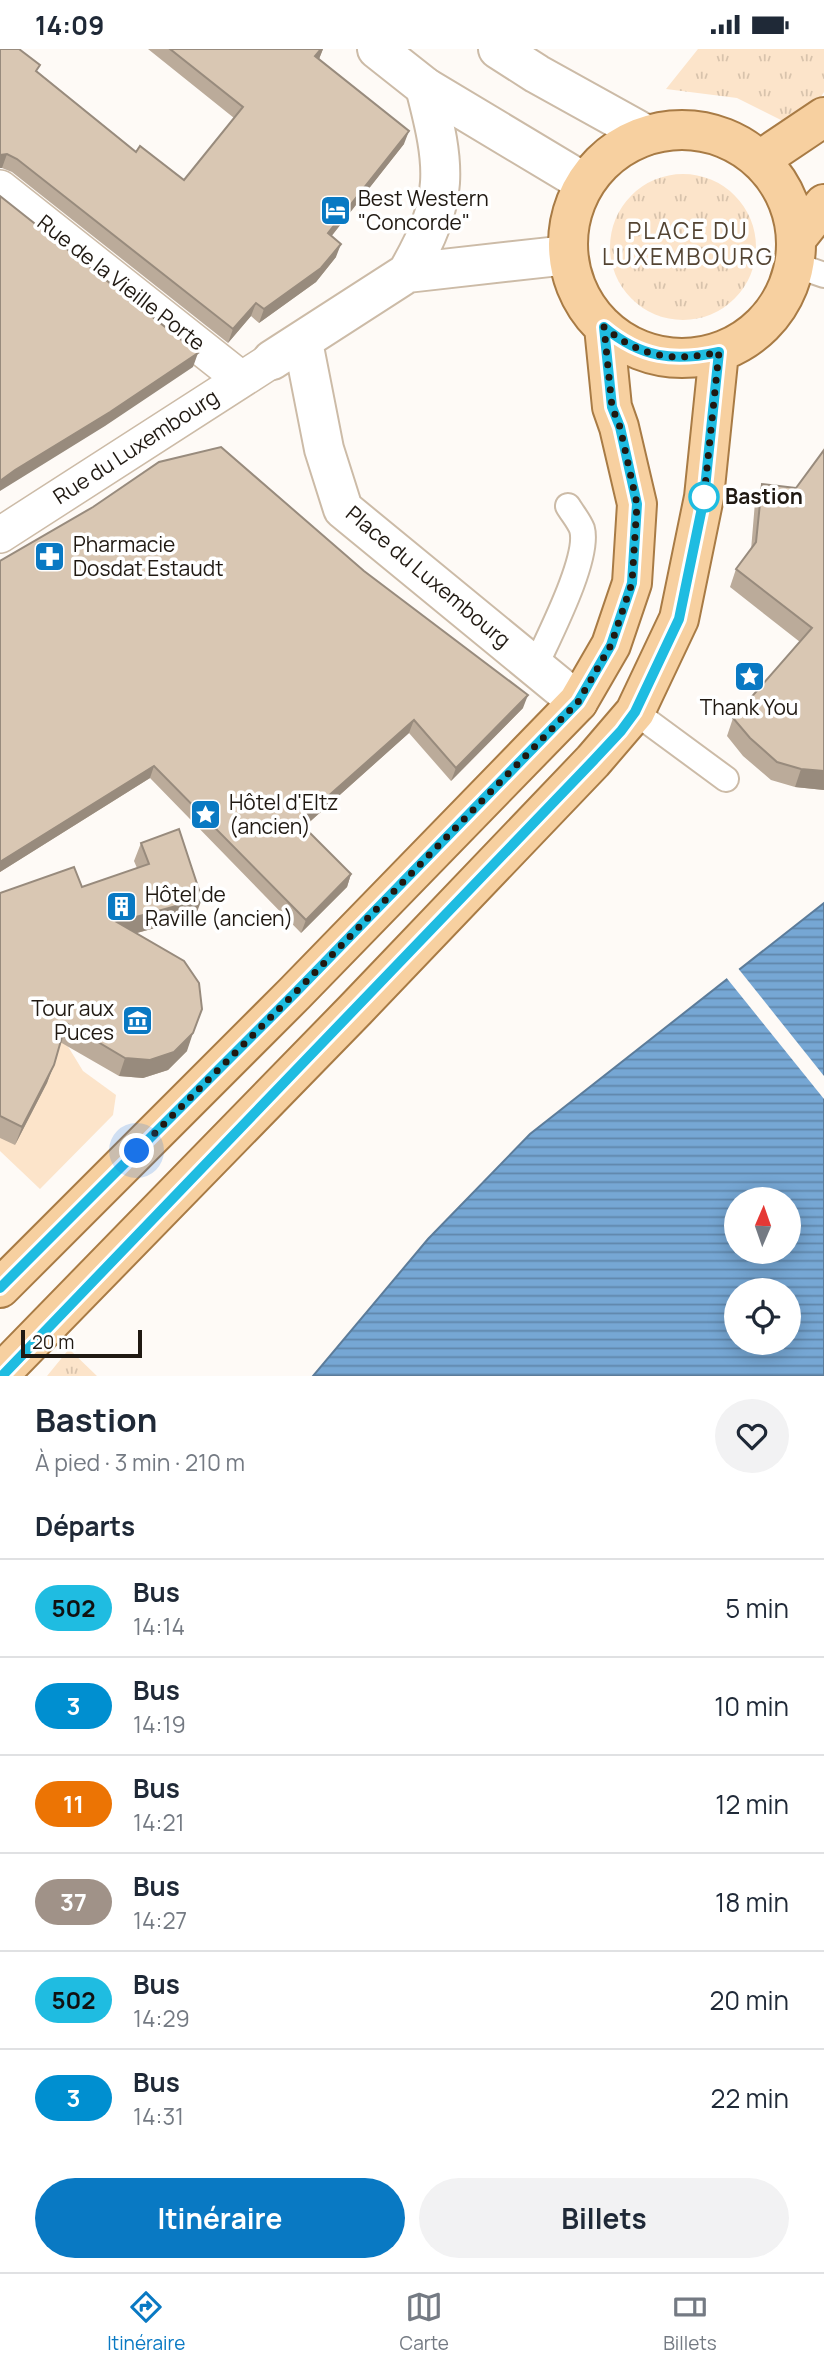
<!DOCTYPE html>
<html lang="fr">
<head>
<meta charset="utf-8">
<style>
  :root { --surface:#fff; --page:#f2f2f3; --text:#1f2937; --muted:#747a83; --line:#e0e1e3; --accent:#0979c3 }
  body { margin:0; font-family:Manrope,sans-serif; background:var(--page); color:var(--text); height:100vh; display:flex; flex-direction:column; font-size:26px; white-space:nowrap }
  * { box-sizing:border-box; margin:0 }
  p { font-size:23px; color:var(--muted) }
  .icon { flex:none; width:38px; height:38px; fill:none; stroke:currentColor; stroke-width:2; stroke-linecap:round; stroke-linejoin:round }
  .map { position:relative; height:1327px; overflow:hidden }
  .sheet { display:flex; flex-direction:column; background:var(--surface); flex:1 }
  .sheet>* { flex:none }
  .badge { padding:0 14px; border-radius:23px; font-size:24px; line-height:46px }
  .needle { width:46px; rotate:2deg }
  .fabs { position:absolute; left:724px; top:1138px; display:grid; gap:14px }
  .fabs a { display:grid; place-items:center; width:77px; height:77px; border-radius:50%; background:var(--surface); box-shadow:0 4px 18px #0003; font-size:35px }
  .scale { position:absolute; left:21px; bottom:18px; width:121px; box-sizing:border-box; padding-left:7px; border:4px solid #201912; border-top:0; font-size:19px; line-height:24px; white-space:nowrap; color:#201912; -webkit-text-stroke:5px #fff; paint-order:stroke }
  .you { position:absolute; width:35px; height:35px; margin:-18px; border:5px solid #fff; border-radius:50%; background:#1a73e8; box-shadow:0 0 0 10px #1a73e833 }
  .map>.badge { position:absolute; translate:-50% -50%; box-shadow:0 0 0 4px #fff }
  h2 { padding:0 35px; font-size:26px; line-height:63px }
  .round { display:grid; place-items:center; flex:none; width:74px; height:74px; border-radius:37px; background:var(--page) }
  .summary { display:flex; align-items:center; justify-content:space-between; height:119px; padding:0 35px }
  h1 { font-size:33px; font-weight:700; line-height:52px }
  .button { display:flex; gap:14px; margin-top:auto; padding:14px 35px }
  .button a { flex:1; height:80px; border-radius:42px; background:var(--accent); color:#fff; font-size:28px; font-weight:700; line-height:80px; text-align:center }
  .button a+a { background:var(--page); color:var(--text) }
  ul { padding:0; list-style:none }
  li { display:flex; align-items:center; gap:21px; height:98px; padding:0 35px; border-top:2px solid var(--line) }
  li div { flex:1 }
  li b { display:block; font-size:26px }
  li em { font-style:normal }
  li .badge { min-width:77px; font-weight:700; text-align:center }
  .status { display:flex; justify-content:space-between; align-items:center; height:49px; padding:0 35px; background:var(--surface); direction:ltr }
  .status svg { height:19px; fill:currentColor }
  .tab-bar { display:flex; justify-content:space-around; align-items:center; height:98px; border-top:2px solid var(--line); background:var(--surface); font-size:19px; color:var(--muted) }
  .tab-bar a { display:grid; justify-items:center; gap:4px }
  .tab-bar .on { color:var(--accent) }
  .map>svg:first-child { display:block }
  .grass { fill:url(#grass-tufts) }
  .park { fill:#fce4ca }
  .water { fill:url(#water-rules); stroke:#5c7c9a; stroke-width:2; fill-rule:evenodd }
  .pier { fill:#fefaf6 }
  .lines { fill:none; stroke-linecap:round; stroke-linejoin:round }
  .service-casing { stroke:#ccbba7; stroke-width:28 }
  .pedestrian-casing { stroke:#ccbba7; stroke-width:38 }
  .minor-casing { stroke:#ccbba7; stroke-width:42 }
  .tertiary-casing { stroke:#ccbba7; stroke-width:42 }
  .primary-casing { stroke:#a87b45; stroke-width:42 }
  .service { stroke:#fff; stroke-width:24 }
  .pedestrian { stroke:#fff; stroke-width:35 }
  .minor { stroke:#fff; stroke-width:38 }
  .tertiary { stroke:#fff; stroke-width:38 }
  .primary { stroke:#f7d0a0; stroke-width:38 }
  .wall { fill:#bbab9a }
  .shaded-wall { fill:#988b7d }
  .building { fill:#d9c7b3; stroke:#988b7d; stroke-width:2 }
  .line-casing { stroke:#fff; stroke-width:16 }
  .line { stroke:#1fbce1; stroke-width:10 }
  .walk { stroke:#201912; stroke-width:7; stroke-dasharray:0 12.6 }
  .stop-dot { fill:#fff; stroke:#1fbce1; stroke-width:3.5 }
  .labels { text-anchor:middle; stroke-width:7; stroke-linejoin:round; paint-order:stroke }
  .poi-label { font-size:21px; fill:#201912; stroke:#fff; text-anchor:start }
  .street-label { font-size:21px; fill:#201912; stroke:#fff }
  .stop-label { font-size:21px; font-weight:bold; fill:#201912; stroke:#fff; text-anchor:start }
  .neighbourhood-label { font-size:23px; letter-spacing:2px; fill:#534433; stroke:#fff }
</style>
</head>
<body>
<div class="status"><b>14:09</b><svg viewBox="0 0 49 12"><path d="M0 12V9h3v3zM5 12V6h3v6zM10 12V3h3v9zM15 12V0h3v12zM26 1h20v11H26zM47 4h2v5h-2z"/></svg></div>
<div class="map">
<svg width="824" height="1327" viewBox="0 0 824 1327">
  <defs>
    <pattern id="grass-tufts" width="24" height="20" patternUnits="userSpaceOnUse" patternTransform="scale(1.75)"><rect width="24" height="20" fill="#fce4ca"/><path d="M3 7l-1-3M5 7V3M7 7l1-3M15 17l-1-3M17 17v-4M19 17l1-3" fill="none" stroke="#d8c3ac"/></pattern>
    <pattern id="water-rules" width="6" height="5" patternUnits="userSpaceOnUse" patternTransform="scale(1.75)"><rect width="6" height="5" fill="#76a7d4"/><path d="M0 2.5h6" fill="none" stroke="#6087ab"/></pattern>
  </defs>
  <rect width="100%" height="100%" fill="#fefaf6"/>
  <path class="grass" d="M 698,0 L 824,0 L 824,43 L 821,48 L 783,72 L 737,49 L 666,40 Z
    M610 198a73 73 0 1 1 146 0a73 73 0 1 1-146 0Z
    M 69,1300 L 97,1327 L 47,1327 Z"/>
  <path class="park" d="M 61,986 L 83,1022 L 116,1046 L 113,1066 L 40,1140 L 0,1102 L 0,1088 Z"/>
  <path class="water" d="M 824,854 L 824,1327 L 313,1327 L 428,1190 L 530,1085 ZM 737,1150 L 789,1150 L 789,1202 L 737,1202 ZM 737,1241 L 789,1241 L 789,1293 L 737,1293 Z"/>
  <path class="pier" d="M 737,918 L 824,1027 L 824,1050 L 725,927 Z"/>
  <g class="lines">
    <defs>
      <path id="service" d="M 795,216 L 824,226
        M 535,618 C 548,589 590,509 582,480 C 579,472 572,464 568,457
        M 635,663 L 726,730"/>
      <path id="pedestrian" d="M 0,139 L 241,330
        M 0,486 L 272,311"/>
      <path id="minor" d="M 407,224 C 450,150 446,119 425,38
        M 303,293 L 324,400 L 343,460 L 578,653
        M 272,311 L 407,224 L 568,206"/>
      <path id="tertiary" d="M 377,0 L 425,38 L 585,134
        M 498,0 L 537,25 L 647,86"/>
      <path id="primary" d="M568 195a114 114 0 1 1 228 0a114 114 0 1 1-228 0Z
        M 760,111 L 824,68
        M 797,189 L 824,155
        M 0,1239 L 295,944 L 578,653 L 611,596 L 632,534 L 637,455 L 619,378 L 612,358 L 604,278
        M 0,1325 L 356,960 L 593,712 L 635,663 L 679,570 L 704,448 L 719,303"/>
    </defs>
    <use href="#service" class="service-casing"/>
    <use href="#pedestrian" class="pedestrian-casing"/>
    <use href="#minor" class="minor-casing"/>
    <use href="#tertiary" class="tertiary-casing"/>
    <use href="#primary" class="primary-casing"/>
    <use href="#service" class="service"/>
    <use href="#pedestrian" class="pedestrian"/>
    <use href="#minor" class="minor"/>
    <use href="#tertiary" class="tertiary"/>
    <use href="#primary" class="primary"/>
  </g>
  <path class="wall" d="M 0,0 L 38,23 L 136,103 L 184,131 L 234,69 L 148,0 L 323,0 L 319,10 L 404,95 L 331,187 L 336,208 L 316,233 L 259,274 L 251,267 L 228,294 L 12,123 L 2,119 L 0,119 Z
    M 824,401 L 824,741 L 795,738 L 771,731 L 743,707 L 727,687 L 733,669 L 800,593 L 730,538 L 736,520 L 751,501 L 755,453 L 762,435 L 796,439 Z
    M 0,512 L 523,659 L 451,732 L 409,684 L 304,778 L 351,825 L 347,838 L 301,884 L 150,729 L 0,823 Z
    M 141,794 L 195,868 L 137,884 L 187,1002 L 168,1021 L 143,1029 L 119,1027 L 60,993 L 47,1034 L 15,1096 L 0,1089 L 0,844 L 82,838 L 137,819 L 134,812 Z"/>
  <path class="shaded-wall" d="M 321,0 L 323,0 L 319,10 L 315,7 Z
    M 409,82 L 404,95 L 323,198 L 328,184 Z
    M 7,105 L 2,119 L 0,119 L 0,106 Z
    M 341,195 L 336,208 L 316,233 L 259,274 L 264,260 Z
    M 256,254 L 251,267 L 228,294 L 233,280 Z
    M 198,304 L 193,318 L 105,377 L 0,442 L 0,432 L 15,421 Z
    M 528,646 L 523,659 L 451,732 L 456,719 Z
    M 414,671 L 409,684 L 295,786 L 299,773 Z
    M 154,717 L 150,729 L 0,823 L 0,813 Z
    M 801,720 L 824,722 L 824,741 L 795,738 Z
    M 351,825 L 347,838 L 301,884 L 306,871 Z
    M 202,850 L 195,868 L 111,891 L 117,873 Z
    M 193,984 L 187,1002 L 168,1021 L 143,1029 L 119,1027 L 125,1009 Z
    M 54,1016 L 47,1034 L 15,1096 L 22,1078 Z"/>
  <path class="building" d="M 0,0 L 19,0 L 40,16 L 36,22 L 136,103 L 140,97 L 184,131 L 243,58 L 170,0 L 321,0 L 315,7 L 409,82 L 328,184 L 341,195 L 321,219 L 264,260 L 256,254 L 233,280 L 17,110 L 7,105 L 0,106 Z
    M 0,147 L 198,304 L 110,363 L 15,421 L 0,432 Z
    M 221,398 L 364,522 L 528,646 L 456,719 L 414,671 L 299,773 L 351,825 L 306,871 L 154,717 L 0,813 L 0,512 L 93,458 L 159,413 Z
    M 824,401 L 824,722 L 801,720 L 777,713 L 750,689 L 733,669 L 812,579 L 736,520 L 756,493 L 762,435 L 796,439 Z
    M 179,780 L 202,850 L 117,873 L 184,912 L 199,934 L 202,960 L 193,984 L 174,1003 L 150,1011 L 125,1009 L 66,974 L 54,1016 L 22,1078 L 0,1067 L 0,844 L 74,818 L 82,838 L 149,815 L 141,794 Z"/>
  <g class="lines">
    <defs>
      <path id="line" d="M 0,1239 L 295,944 L 578,653 L 611,596 L 632,534 L 637,455 L 620,378 L 612,358 L 604,278 C 641,309 674,313 719,303 L 704,449 L 679,570 L 635,663 L 621,682 L 593,712 L 2,1327"/>
    </defs>
    <use href="#line" class="line-casing"/>
    <use href="#line" class="line"/>
    <path class="walk" d="M 137,1102 L 295,944 L 578,653 L 611,596 L 632,534 L 637,455 L 620,378 L 612,358 L 604,278 C 641,309 674,313 719,303 L 704,448"/>
  </g>
  <defs>
    <symbol id="hotel-square" viewBox="-11 -11 22 22"><rect x="-9" y="-9" width="18" height="18" rx="4" fill="#0979c3" stroke="#fff"/><path d="M-6-4.5h1.5V1H6V5H4.5V3h-9V5H-6ZM-4 0a1.8 1.8 0 1 1 3.6 0ZM.5 0V-2.5h3Q6-2.5 6 0Z" fill="#fff"/></symbol>
    <symbol id="pharmacy-square" viewBox="-11 -11 22 22"><rect x="-9" y="-9" width="18" height="18" rx="4" fill="#0979c3" stroke="#fff"/><path d="M-2-6h4v4h4v4h-4v4h-4v-4h-4v-4h4Z" fill="#fff"/></symbol>
    <symbol id="sight-square" viewBox="-11 -11 22 22"><rect x="-9" y="-9" width="18" height="18" rx="4" fill="#0979c3" stroke="#fff"/><path d="M0-6L1.8-2.2L6-1.7L2.9 1.2L3.7 5.4L0 3.3L-3.7 5.4L-2.9 1.2L-6-1.7L-1.8-2.2Z" fill="#fff"/></symbol>
    <symbol id="building-square" viewBox="-11 -11 22 22"><rect x="-9" y="-9" width="18" height="18" rx="4" fill="#0979c3" stroke="#fff"/><path d="M-4-6H4V6H1V3H-1V6H-4ZM-2.5-4.3h1.7v1.8h-1.7ZM.8-4.3h1.7v1.8H.8ZM-2.5-1h1.7V.8h-1.7ZM.8-1h1.7V.8H.8Z" fill="#fff"/></symbol>
    <symbol id="museum-square" viewBox="-11 -11 22 22"><rect x="-9" y="-9" width="18" height="18" rx="4" fill="#0979c3" stroke="#fff"/><path d="M0-6L6-3V-2H-6V-3ZM-5-1h2V3h-2ZM-1-1h2V3h-2ZM3-1h2V3H3ZM-6 4H6V6H-6Z" fill="#fff"/></symbol>
  </defs>
  <g fill-rule="evenodd">
    <use href="#hotel-square" x="318" y="144" width="35" height="35"/>
    <use href="#pharmacy-square" x="32" y="490" width="35" height="35"/>
    <use href="#sight-square" x="732" y="610" width="35" height="35"/>
    <use href="#sight-square" x="188" y="748" width="35" height="35"/>
    <use href="#building-square" x="104" y="840" width="35" height="35"/>
    <use href="#museum-square" x="120" y="954" width="35" height="35"/>
  </g>
  <circle class="stop-dot" cx="704" cy="448" r="14"/>
  <g class="labels">
    <g class="poi-label">
      <text x="358" y="157">Best Western<tspan x="358" dy="24">"Concorde"</tspan></text>
      <text x="73" y="503">Pharmacie<tspan x="73" dy="24">Dosdat Estaudt</tspan></text>
      <text x="749" y="666" text-anchor="middle">Thank You</text>
      <text x="229" y="761">Hôtel d'Eltz<tspan x="229" dy="24">(ancien)</tspan></text>
      <text x="145" y="853">Hôtel de<tspan x="145" dy="24">Raville (ancien)</tspan></text>
      <text x="114" y="967" text-anchor="end">Tour aux<tspan x="114" dy="24">Puces</tspan></text>
    </g>
    <g class="street-label">
      <text transform="translate(121 234) rotate(38)" y="7">Rue de la Vieille Porte</text>
      <text transform="translate(136 398) rotate(-33)" y="7">Rue du Luxembourg</text>
      <text transform="translate(428 528) rotate(40)" y="7">Place du Luxembourg</text>
    </g>
    <g class="stop-label">
      <text x="725" y="455">Bastion</text>
    </g>
    <g class="neighbourhood-label">
      <text x="688" y="190">PLACE DU<tspan x="688" dy="26">LUXEMBOURG</tspan></text>
    </g>
  </g>
</svg>
<div class="fabs">
<a><svg class="needle" viewBox="-14 -14 28 28"><path d="M0-13l5 13h-10z" fill="#e53935"/><path d="M0 13l5-13h-10z" fill="#747a83"/></svg></a>
<a><svg class="icon" aria-label="locate" viewBox="0 0 24 24"><circle cx="12" cy="12" r="6"/><path d="M12 2v4M12 18v4M2 12h4M18 12h4"/></svg></a>
</div>
<div class="scale">20 m</div>
<div class="you" style="left:137px;top:1102px"></div>
</div>
<section class="sheet">
<div class="summary"><div><h1>Bastion</h1><p>À pied · 3 min · 210 m</p></div><a class="round"><svg class="icon" aria-label="heart" viewBox="0 0 24 24"><path d="M12 20l-8-8c-3-5 5-10 8-4 3-6 11-1 8 4z"/></svg></a></div>
<h2>Départs</h2>
<ul>
<li><span class="badge" style="background:#1fbce1;color:#111">502</span><div><b>Bus</b><p>14:14</p></div><em>5 min</em></li>
<li><span class="badge" style="background:#008fd0;color:#fff">3</span><div><b>Bus</b><p>14:19</p></div><em>10 min</em></li>
<li><span class="badge" style="background:#ec7404;color:#fff">11</span><div><b>Bus</b><p>14:21</p></div><em>12 min</em></li>
<li><span class="badge" style="background:#a09288;color:#fff">37</span><div><b>Bus</b><p>14:27</p></div><em>18 min</em></li>
<li><span class="badge" style="background:#1fbce1;color:#111">502</span><div><b>Bus</b><p>14:29</p></div><em>20 min</em></li>
<li><span class="badge" style="background:#008fd0;color:#fff">3</span><div><b>Bus</b><p>14:31</p></div><em>22 min</em></li>
</ul>
<div class="button"><a>Itinéraire</a><a>Billets</a></div>
</section>
<nav class="tab-bar">
<a class="on"><svg class="icon" aria-label="directions" viewBox="0 0 24 24"><path d="M12 3l9 9-9 9-9-9zM9 14v-3h6M13 9l2 2-2 2"/></svg>Itinéraire</a>
<a><svg class="icon" aria-label="map" viewBox="0 0 24 24"><path d="M3 6l6-2 6 2 6-2v14l-6 2-6-2-6 2zM9 4v14M15 6v14"/></svg>Carte</a>
<a><svg class="icon" aria-label="tickets" viewBox="0 0 24 24"><path d="M3 7h18v10H3zM15 7v10"/></svg>Billets</a>
</nav>
</body>
</html>
